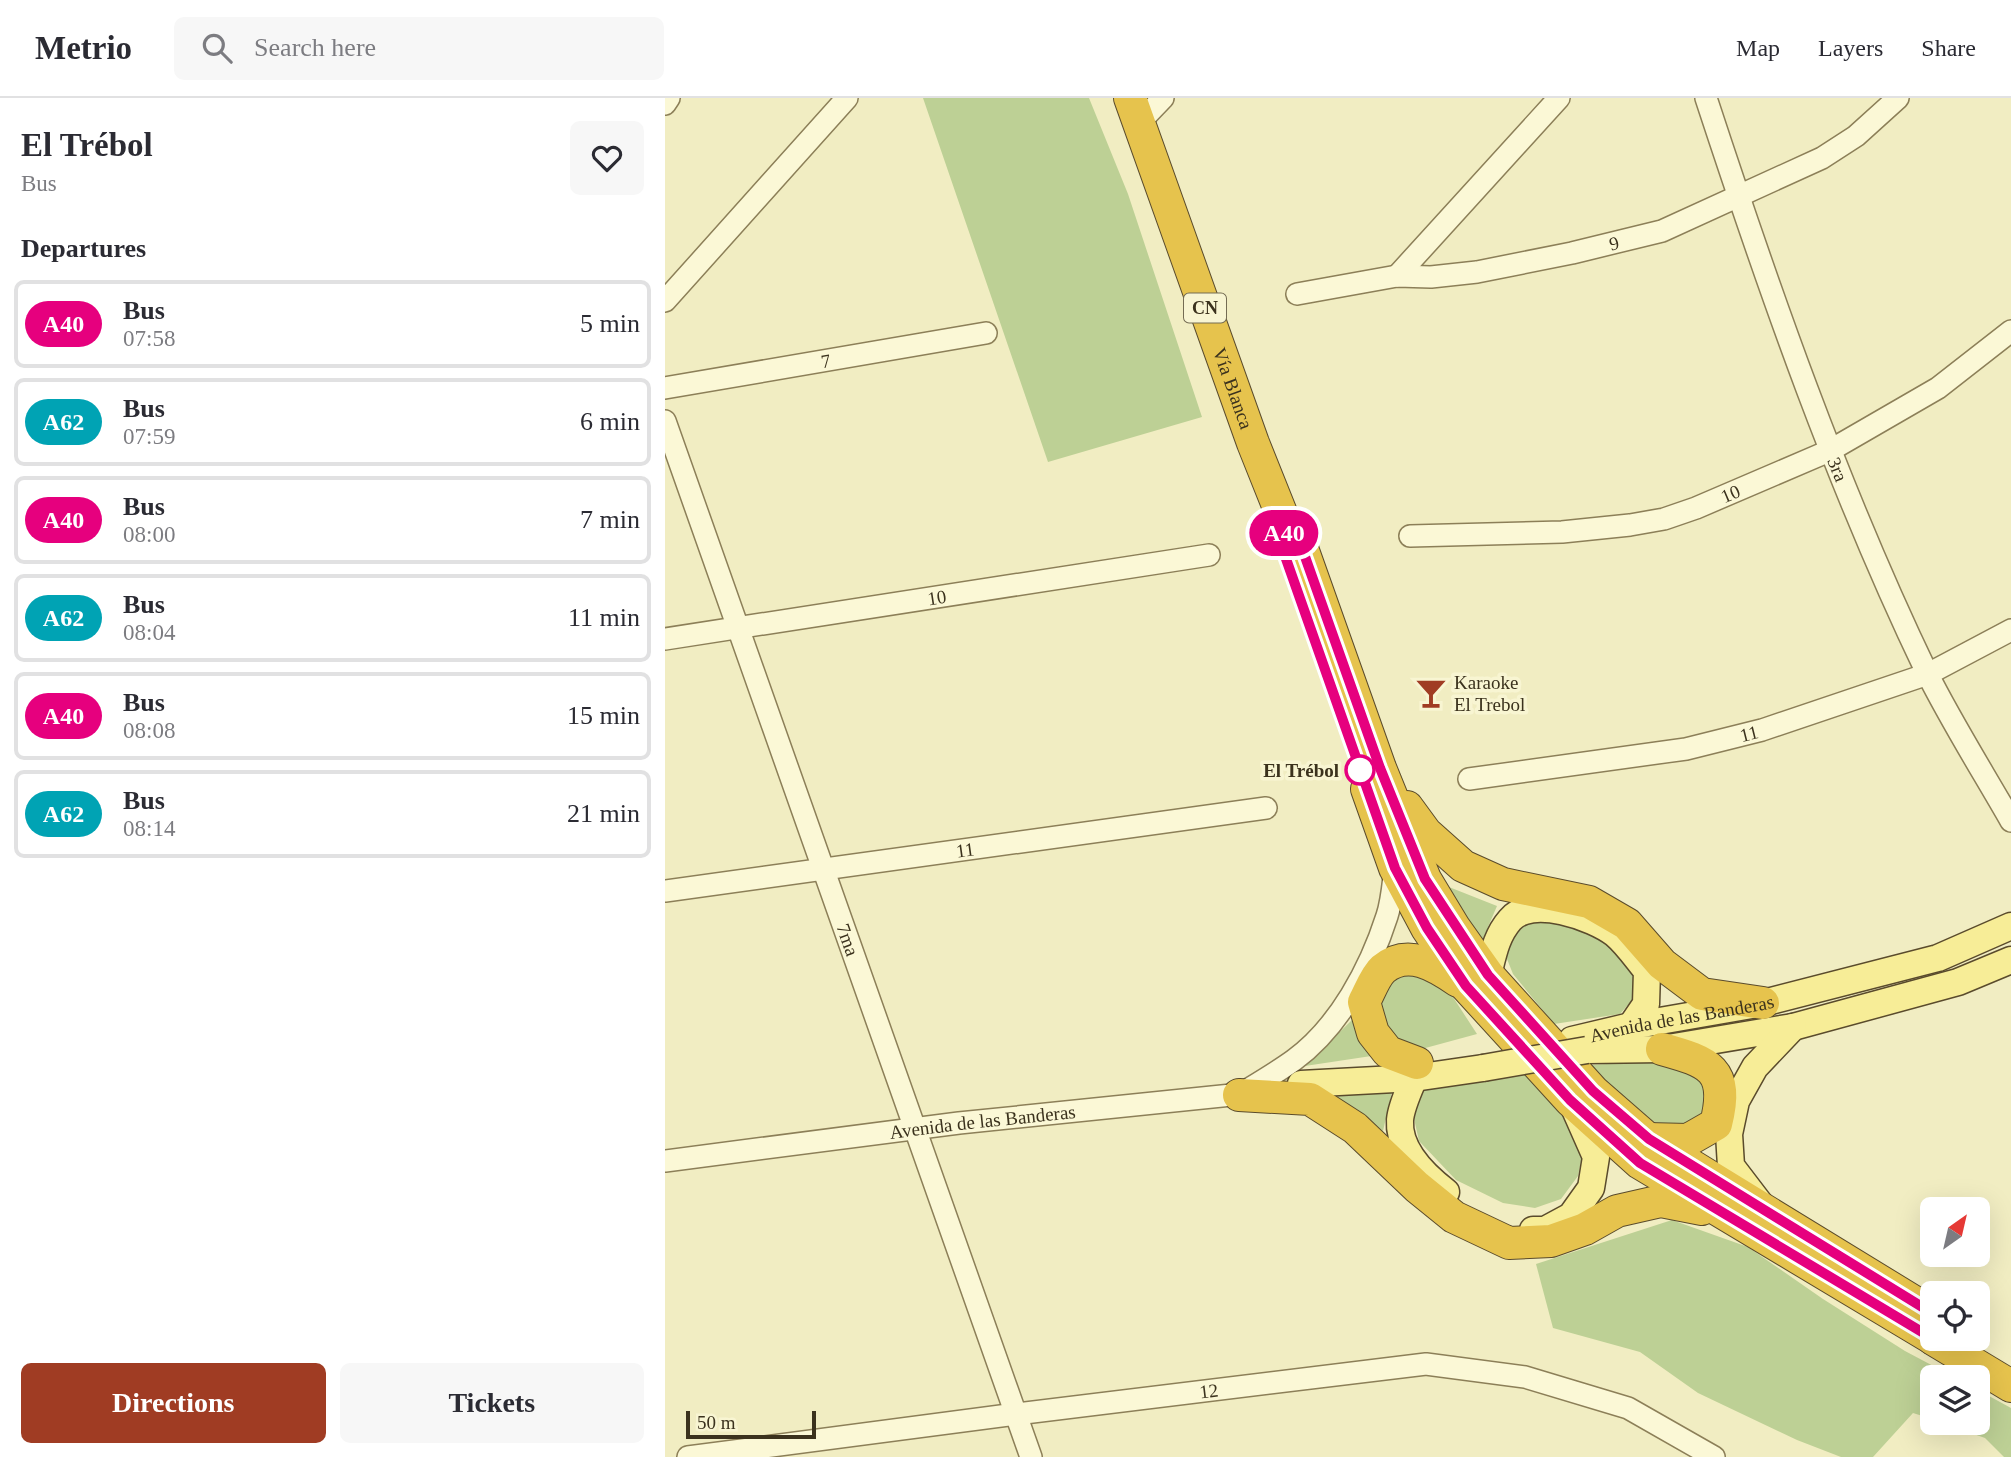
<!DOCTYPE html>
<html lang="en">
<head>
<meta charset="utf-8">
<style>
  :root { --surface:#fff; --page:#f7f7f7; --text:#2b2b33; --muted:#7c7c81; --line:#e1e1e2; --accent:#a03c23 }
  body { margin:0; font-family:"Times New Roman",serif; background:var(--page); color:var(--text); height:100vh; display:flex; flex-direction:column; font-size:26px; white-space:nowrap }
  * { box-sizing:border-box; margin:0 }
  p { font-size:23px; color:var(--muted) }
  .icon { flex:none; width:38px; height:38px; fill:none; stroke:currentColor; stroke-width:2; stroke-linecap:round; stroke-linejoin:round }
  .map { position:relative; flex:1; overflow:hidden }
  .panel { display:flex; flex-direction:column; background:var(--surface); width:665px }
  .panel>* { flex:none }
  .badge { padding:0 14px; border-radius:23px; font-size:24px; line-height:46px }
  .needle { width:46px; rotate:34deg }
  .tools { position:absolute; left:1255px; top:1099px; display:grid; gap:14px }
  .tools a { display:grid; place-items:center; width:70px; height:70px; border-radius:10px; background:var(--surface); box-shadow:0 7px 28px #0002; font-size:35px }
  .scale { position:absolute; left:21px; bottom:18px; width:130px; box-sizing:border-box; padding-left:7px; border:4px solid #3b321d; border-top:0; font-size:19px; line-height:24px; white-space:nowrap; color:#3b321d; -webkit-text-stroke:5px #f8f5d2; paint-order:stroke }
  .map>.badge { position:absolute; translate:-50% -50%; box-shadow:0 0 0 4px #fff }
  h2 { padding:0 21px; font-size:26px; line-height:63px }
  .round { display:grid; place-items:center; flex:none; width:74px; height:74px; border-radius:10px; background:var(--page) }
  .summary { display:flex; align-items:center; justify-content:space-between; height:119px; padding:0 21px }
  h1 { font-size:33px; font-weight:800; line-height:52px }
  .button { display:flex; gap:14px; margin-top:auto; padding:14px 21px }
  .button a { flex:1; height:80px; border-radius:10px; background:var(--accent); color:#fff; font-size:28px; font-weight:800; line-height:80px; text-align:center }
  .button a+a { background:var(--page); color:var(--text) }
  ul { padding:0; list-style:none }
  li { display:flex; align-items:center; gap:21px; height:88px; margin:0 14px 10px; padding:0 7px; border:4px solid var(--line); border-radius:10px }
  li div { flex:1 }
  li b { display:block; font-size:26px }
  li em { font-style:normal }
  li .badge { min-width:77px; font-weight:700; text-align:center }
  header { display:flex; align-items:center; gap:42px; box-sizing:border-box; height:98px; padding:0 35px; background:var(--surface); border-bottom:2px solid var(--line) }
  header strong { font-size:33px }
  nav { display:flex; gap:38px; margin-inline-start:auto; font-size:24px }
  .search { width:490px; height:63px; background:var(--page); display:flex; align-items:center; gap:18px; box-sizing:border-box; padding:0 24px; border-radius:10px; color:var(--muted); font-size:26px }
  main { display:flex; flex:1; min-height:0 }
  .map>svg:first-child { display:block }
  .green { fill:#bdd095 }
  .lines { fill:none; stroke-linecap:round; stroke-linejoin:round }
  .minor-casing { stroke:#8c7f58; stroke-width:24 }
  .major-casing { stroke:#5a4b2c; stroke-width:29 }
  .highway-casing { stroke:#5a4b2c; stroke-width:34 }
  .minor { stroke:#fbf8d6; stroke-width:21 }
  .major { stroke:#f7ed97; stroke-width:26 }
  .highway { stroke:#e6c34d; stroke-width:32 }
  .major-bridge-casing { stroke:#5a4b2c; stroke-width:29; stroke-linecap:butt }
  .major-bridge { stroke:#f7ed97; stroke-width:26 }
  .line-casing { stroke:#fff; stroke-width:16 }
  .line { stroke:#e6007e; stroke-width:10 }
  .stop-dot { fill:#fff; stroke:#e6007e; stroke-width:3.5 }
  .labels { text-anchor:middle; stroke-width:7; stroke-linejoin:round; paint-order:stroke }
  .shield { fill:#f8f5d2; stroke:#746c53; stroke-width:2 }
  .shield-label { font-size:18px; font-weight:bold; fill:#3b321d }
  .street-label { font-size:19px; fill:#3b321d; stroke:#f8f5d2 }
  .poi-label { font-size:19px; fill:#3b321d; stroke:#f8f5d2; text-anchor:start }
  .stop-label { font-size:19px; font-weight:bold; fill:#3b321d; stroke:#f8f5d2; text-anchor:end }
</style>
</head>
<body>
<header>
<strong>Metrio</strong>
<div class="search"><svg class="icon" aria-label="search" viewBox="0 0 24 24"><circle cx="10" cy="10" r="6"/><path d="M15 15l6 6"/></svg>Search here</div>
<nav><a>Map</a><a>Layers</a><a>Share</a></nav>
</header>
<main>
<section class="panel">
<div class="summary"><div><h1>El Trébol</h1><p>Bus</p></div><a class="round"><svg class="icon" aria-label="heart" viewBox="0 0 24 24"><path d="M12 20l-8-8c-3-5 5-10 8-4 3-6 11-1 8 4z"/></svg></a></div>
<h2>Departures</h2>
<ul>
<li><span class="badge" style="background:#e6007e;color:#fff">A40</span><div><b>Bus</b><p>07:58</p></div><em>5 min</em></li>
<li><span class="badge" style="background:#00a3b4;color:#fff">A62</span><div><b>Bus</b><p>07:59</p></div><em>6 min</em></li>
<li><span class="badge" style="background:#e6007e;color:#fff">A40</span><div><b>Bus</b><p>08:00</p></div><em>7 min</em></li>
<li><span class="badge" style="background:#00a3b4;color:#fff">A62</span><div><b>Bus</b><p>08:04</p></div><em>11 min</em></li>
<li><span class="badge" style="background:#e6007e;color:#fff">A40</span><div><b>Bus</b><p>08:08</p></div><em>15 min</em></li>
<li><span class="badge" style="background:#00a3b4;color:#fff">A62</span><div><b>Bus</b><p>08:14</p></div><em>21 min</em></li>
</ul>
<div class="button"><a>Directions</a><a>Tickets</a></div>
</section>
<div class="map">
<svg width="1346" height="1359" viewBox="0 0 1346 1359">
  <rect width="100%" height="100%" fill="#f1edc2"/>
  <path class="green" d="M 258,0 L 424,0 L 463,96 L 537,319 L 383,364 Z
    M 784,789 L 832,808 L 817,843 Z
    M 871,819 L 903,821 L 938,840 L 963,862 L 975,883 L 969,900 L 955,916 L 889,926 L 848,876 L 838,851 L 847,830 Z
    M 743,868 L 784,893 L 812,936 L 753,952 L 733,944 L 717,931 L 712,891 Z
    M 688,921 L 713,957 L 640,968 Z
    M 1002,962 L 1040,982 L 1040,1019 L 1027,1030 L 995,1029 L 950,993 L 926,967 Z
    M 858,973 L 909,1031 L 917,1058 L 913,1078 L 896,1101 L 870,1110 L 838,1105 L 791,1082 L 754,1043 L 748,1016 L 754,993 Z
    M 728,989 L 718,1033 L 663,996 Z
    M 1007,1122 L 1083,1149 L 1158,1201 L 1240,1253 L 1289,1279 L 1267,1279 L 1267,1321 L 1248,1315 L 1208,1359 L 1176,1359 L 1132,1342 L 1033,1295 L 975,1254 L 888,1230 L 871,1166 Z
    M 1313,1292 L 1346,1310 L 1346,1359 L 1339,1359 L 1320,1340 L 1277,1325 L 1312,1325 Z"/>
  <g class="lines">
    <defs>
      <g id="minor">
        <path id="s1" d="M 1041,0 C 1105,195 1173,390 1262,575 C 1287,625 1318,674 1346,723"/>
        <path d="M 0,6 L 4,0"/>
        <path d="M 474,25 L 498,0"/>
        <path d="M 732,178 L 894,0"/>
        <path id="s2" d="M 632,196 L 732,178 L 766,179 L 812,174 L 907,155 L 997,133 L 1157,60 L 1191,38 L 1233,0"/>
        <path d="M 0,203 L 182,0"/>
        <path id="s3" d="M 0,290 L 321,235"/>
        <path id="s4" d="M 0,323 L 366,1359"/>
        <path id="s5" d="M 745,438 L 897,434 L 965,427 L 999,421 L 1031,410 L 1164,353 L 1273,290 L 1346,233"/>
        <path id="s6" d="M 0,541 L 544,457"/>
        <path id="s7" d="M 804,681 L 1021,651 L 1097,632 L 1263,576 L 1346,532"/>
        <path id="s8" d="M 0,793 L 601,710"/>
        <path d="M 574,997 C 592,986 611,975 629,962 C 674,929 705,871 722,818 C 727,803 728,786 730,770"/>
        <path id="s9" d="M 0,1063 L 294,1025 L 586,995"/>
        <path id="s10" d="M 23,1359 L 351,1316 L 761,1266 L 860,1279 L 963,1310 L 1049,1359"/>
      </g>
      <g id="major">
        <path d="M 823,877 C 828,857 831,838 845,822 C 866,797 928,819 950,836 C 962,846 972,861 982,873 L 981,906 L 966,928"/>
        <path id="s11" d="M 907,942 L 966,928 L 1098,905 L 1273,860 L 1346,828"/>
        <path d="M 922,952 L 997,951 L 1128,929 L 1293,884 L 1346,862"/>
        <path d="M 749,980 C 744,992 736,1009 735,1022 C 733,1052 759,1077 781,1094"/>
        <path d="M 636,986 L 749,980 L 818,970"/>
        <path d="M 1095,1106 L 1066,1068 L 1064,1036 L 1071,1003 L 1090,969 L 1128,929"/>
        <path d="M 868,1132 L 880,1132 L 906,1118 L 926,1090 L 931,1059 L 908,1007"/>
      </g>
      <g id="highway">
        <path id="s12" d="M 465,0 L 588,345 L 618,420 L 638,453 L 715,670 L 760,781 L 789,829 L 823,877 L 928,993 L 983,1041 L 1267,1215"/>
        <path d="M 702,691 L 730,770 L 762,830 L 801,888 L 905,1002 L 975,1065 L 1267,1240"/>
        <path d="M 742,709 L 761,735 L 798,768 L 838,786 L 924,804 L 962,826 L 997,866 L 1037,896 L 1098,905"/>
        <path d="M 752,965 L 723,954 L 708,935 L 699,904 C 704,895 710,878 718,871 C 743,850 771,868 793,883"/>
        <path d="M 574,997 L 645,1001 L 690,1030 L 752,1089 L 789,1119 L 844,1145 L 886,1143 L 920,1131 L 952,1113 L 996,1103 L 1037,1111"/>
        <path d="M 983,1041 L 1023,1042 L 1051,1026 C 1065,971 1044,964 997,951"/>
        <path d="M 1268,1241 L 1346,1288"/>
      </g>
    </defs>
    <use href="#minor" class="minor-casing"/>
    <use href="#major" class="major-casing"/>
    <use href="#highway" class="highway-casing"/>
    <use href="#minor" class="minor"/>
    <use href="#major" class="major"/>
    <use href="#highway" class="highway"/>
    <defs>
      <path id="major-bridge" d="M 818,970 L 922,952"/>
    </defs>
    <use href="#major-bridge" class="major-bridge-casing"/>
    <use href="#major-bridge" class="major-bridge"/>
  </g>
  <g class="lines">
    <defs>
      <path id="line" d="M 1267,1215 L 984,1041 L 928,993 L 823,877 L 760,781 L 715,670 L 638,453 L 618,420 L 620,458 L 730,770 L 762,830 L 801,888 L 905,1002 L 975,1065 L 1267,1240"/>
    </defs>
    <use href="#line" class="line-casing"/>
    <use href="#line" class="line"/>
  </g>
  <defs>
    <symbol id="bar-bare" viewBox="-9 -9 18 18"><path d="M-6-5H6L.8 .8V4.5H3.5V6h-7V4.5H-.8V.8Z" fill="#a03c23" stroke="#f8f5d2" stroke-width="2.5" paint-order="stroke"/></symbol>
  </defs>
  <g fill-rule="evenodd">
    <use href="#bar-bare" x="744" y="573" width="44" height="44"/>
  </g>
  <circle class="stop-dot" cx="695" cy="672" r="14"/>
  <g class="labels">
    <rect class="shield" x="519" y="195.5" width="42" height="29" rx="5"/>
    <g class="shield-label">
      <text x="540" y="216">CN</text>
    </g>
    <g class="street-label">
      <text dy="7" stroke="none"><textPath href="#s2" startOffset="322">9</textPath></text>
      <text dy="7" stroke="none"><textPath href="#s3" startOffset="163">7</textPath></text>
      <text dy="7" stroke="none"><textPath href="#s12" startOffset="308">Vía Blanca</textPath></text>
      <text dy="7" stroke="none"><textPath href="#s1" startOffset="394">3ra</textPath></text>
      <text dy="7" stroke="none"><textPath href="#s5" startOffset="326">10</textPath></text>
      <text dy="7" stroke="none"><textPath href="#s6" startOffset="275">10</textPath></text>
      <text dy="7" stroke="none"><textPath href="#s7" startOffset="284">11</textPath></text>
      <text dy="7" stroke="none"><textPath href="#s8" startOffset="303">11</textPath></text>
      <text dy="7" stroke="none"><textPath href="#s4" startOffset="550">7ma</textPath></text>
      <text dy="7" stroke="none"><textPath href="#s11" startOffset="112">Avenida de las Banderas</textPath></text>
      <text dy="7" stroke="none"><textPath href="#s9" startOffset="320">Avenida de las Banderas</textPath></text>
      <text dy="7" stroke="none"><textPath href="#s10" startOffset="525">12</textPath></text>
    </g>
    <g class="poi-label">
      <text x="789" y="591">Karaoke<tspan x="789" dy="22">El Trebol</tspan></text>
    </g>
    <g class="stop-label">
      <text x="674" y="679">El Trébol</text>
    </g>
  </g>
</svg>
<div class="tools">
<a><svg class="needle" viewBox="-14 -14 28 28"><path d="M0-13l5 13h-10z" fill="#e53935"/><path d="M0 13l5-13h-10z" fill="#7c7c81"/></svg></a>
<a><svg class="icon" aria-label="locate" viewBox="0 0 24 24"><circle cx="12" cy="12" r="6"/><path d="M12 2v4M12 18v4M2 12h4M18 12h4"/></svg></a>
<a><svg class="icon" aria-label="layers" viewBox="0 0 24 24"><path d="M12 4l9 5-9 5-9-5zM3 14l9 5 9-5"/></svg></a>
</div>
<div class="scale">50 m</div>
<b class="badge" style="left:619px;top:435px;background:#e6007e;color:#fff">A40</b>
</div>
</main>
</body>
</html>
